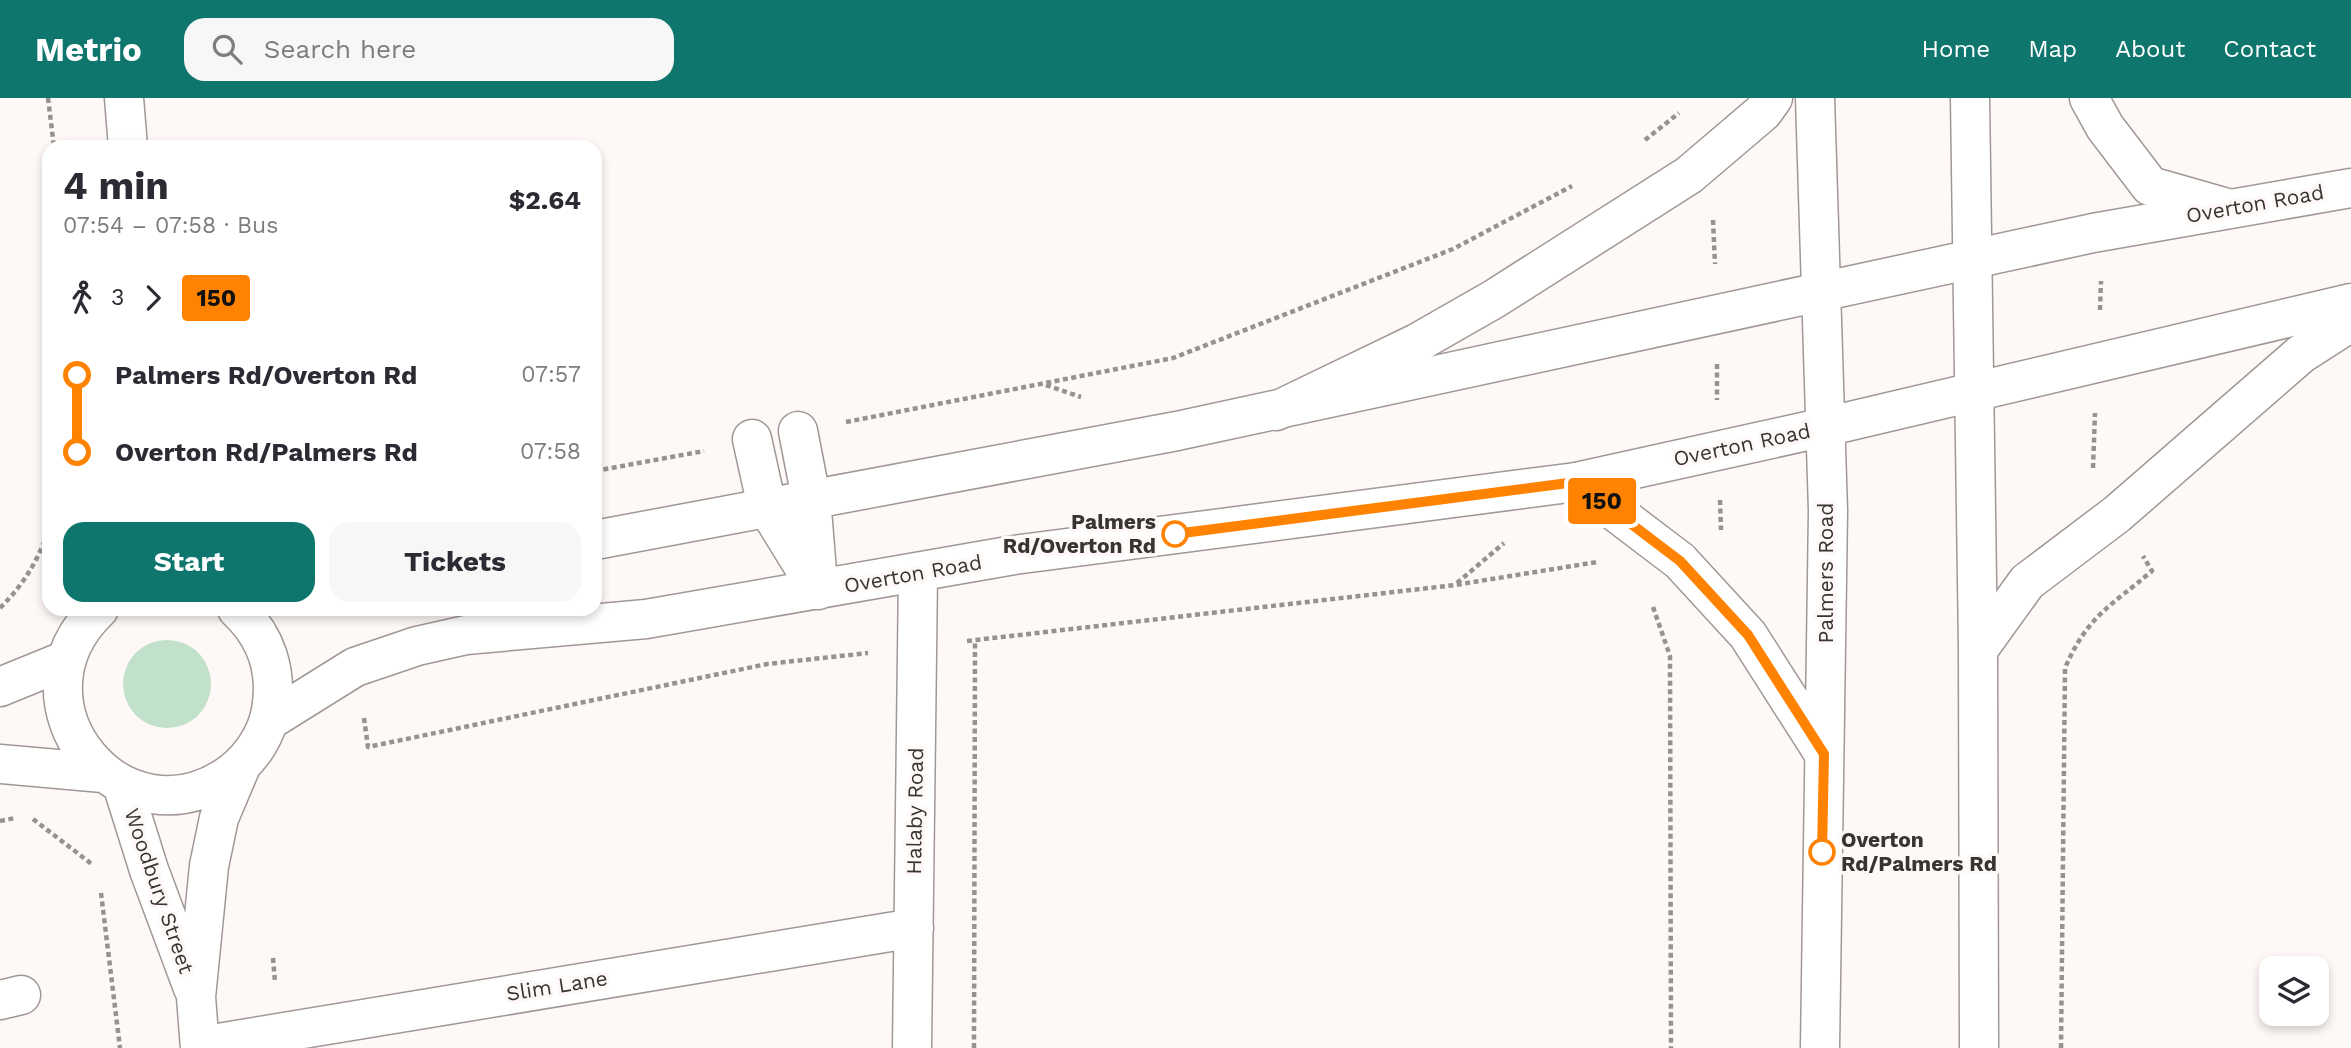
<!DOCTYPE html>
<html lang="en">
<head>
<meta charset="utf-8">
<style>
  :root { --surface:#fff; --page:#f7f7f7; --text:#2b2b33; --muted:#7c7c81; --accent:#0f766e }
  body { margin:0; font-family:"Work Sans",sans-serif; background:var(--page); color:var(--text); height:100vh; display:flex; flex-direction:column; font-size:26px; white-space:nowrap }
  * { box-sizing:border-box; margin:0 }
  p { font-size:23px; color:var(--muted) }
  .icon { flex:none; width:38px; height:38px; fill:none; stroke:currentColor; stroke-width:2; stroke-linecap:round; stroke-linejoin:round }
  .map { position:relative; flex:1; overflow:hidden }
  .side { position:absolute; left:42px; top:42px; width:560px; height:476px; display:flex; flex-direction:column; background:var(--surface); border-radius:21px; box-shadow:0 4px 10px #0003 }
  .side>* { flex:none }
  .badge { padding:0 14px; border-radius:5px; font-size:24px; line-height:46px }
  .tools { position:absolute; left:2259px; top:858px; display:grid; gap:14px }
  .tools a { display:grid; place-items:center; width:70px; height:70px; border-radius:14px; background:var(--surface); box-shadow:0 4px 10px #0003; font-size:35px }
  .map>.badge { position:absolute; translate:-50% -50%; box-shadow:0 0 0 4px #fff }
  .legs { display:flex; align-items:center; gap:10px; height:77px; padding:0 21px; font-size:23px }
  .legs p { margin-inline-start:auto }
  .head { display:flex; align-items:center; justify-content:space-between; height:119px; padding:0 21px }
  h1 { font-size:38px; font-weight:700; line-height:52px }
  .primary-button { display:flex; gap:14px; margin-top:auto; padding:14px 21px }
  .primary-button a { flex:1; height:80px; border-radius:21px; background:var(--accent); color:#fff; font-size:28px; font-weight:700; line-height:80px; text-align:center }
  .primary-button a+a { background:var(--page); color:var(--text) }
  ul { padding:0 21px; list-style:none }
  li { display:flex; align-items:center; gap:24px; height:77px; font-size:26px }
  li i { display:grid; place-items:center; width:10px; height:100%; margin:0 9px; background:currentColor }
  li i::after { content:''; width:18px; height:18px; margin:-9px; border:5px solid; border-radius:50%; background:var(--surface) }
  li p { margin-inline-start:auto }
  li:first-child i { background:linear-gradient(#0000 50%,currentColor 0) }
  li:last-child i { background:linear-gradient(currentColor 50%,#0000 0) }
  header { display:flex; align-items:center; gap:42px; box-sizing:border-box; height:98px; padding:0 35px; background:var(--accent); color:#fff }
  header strong { font-size:33px }
  nav { display:flex; gap:38px; margin-inline-start:auto; font-size:24px }
  .search { width:490px; height:63px; background:var(--page); display:flex; align-items:center; gap:18px; box-sizing:border-box; padding:0 24px; border-radius:21px; color:var(--muted); font-size:26px }
  .map>svg:first-child { display:block }
  .green { fill:#c2e1cb }
  .lines { fill:none; stroke-linecap:round; stroke-linejoin:round }
  .minor-casing { stroke:#a09895; stroke-width:41 }
  .highway-casing { stroke:#a09895; stroke-width:41 }
  .path { stroke:#969291; stroke-width:4.5; stroke-dasharray:5 3.5; stroke-linecap:butt }
  .minor { stroke:#fff; stroke-width:38 }
  .highway { stroke:#fff; stroke-width:38 }
  .line-1-casing { stroke:#fff; stroke-width:16 }
  .line-1 { stroke:#ff8200; stroke-width:10 }
  .stop-1-dot { fill:#fff; stroke:#ff8200; stroke-width:3.5 }
  .labels { text-anchor:middle; stroke-width:7; stroke-linejoin:round; paint-order:stroke }
  .street-label { font-size:21px; fill:#373433; stroke:#fef9f7 }
  .stop-label { font-size:21px; font-weight:bold; fill:#373433; stroke:#fef9f7; text-anchor:end }
</style>
</head>
<body>
<header>
<strong>Metrio</strong>
<div class="search"><svg class="icon" aria-label="search" viewBox="0 0 24 24"><circle cx="10" cy="10" r="6"/><path d="M15 15l6 6"/></svg>Search here</div>
<nav><a>Home</a><a>Map</a><a>About</a><a>Contact</a></nav>
</header>
<div class="map">
<svg width="2351" height="950" viewBox="0 0 2351 950">
  <rect width="100%" height="100%" fill="#fef9f7"/>
  <path class="green" d="M123 586a44 44 0 1 1 88 0a44 44 0 1 1-88 0Z"/>
  <g class="lines">
    <defs>
      <path id="minor" d="M 124,0 L 128,49
        M 798,333 L 811,400 L 818,486
        M 752,341 L 767,409 L 818,492
        M 595,442 L 1177,333 L 2093,135 L 2351,90
        M 99,511 C 0,605 124,755 233,674 C 252,659 267,636 271,612 C 278,573 266,538 237,511
        M 0,589 L 66,562
        M 270,622 L 355,569 L 417,548 L 466,537 L 646,521 L 1014,457 L 1576,384 L 1825,329 L 2351,205
        M 0,666 L 103,675
        M 122,686 L 149,772 L 193,890
        M 0,902 L 21,897
        M 200,948 L 914,830
        M 200,950 L 196,899 L 209,768 L 219,720 L 241,668
        M 912,950 L 918,476"/>
      <path id="highway" d="M 1815,0 L 1828,413 L 1820,950
        M 1970,0 L 1978,552 L 1979,950
        M 2089,0 L 2105,29 L 2150,88 L 2227,110
        M 1276,313 L 1417,245 L 1494,201 L 1689,77 L 1763,14 L 1773,0
        M 1576,384 L 1680,463 L 1748,537 L 1824,656
        M 1978,552 L 2027,484 L 2117,416 L 2301,256 L 2351,224"/>
    </defs>
    <use href="#minor" class="minor-casing"/>
    <use href="#highway" class="highway-casing"/>
    <path class="path" d="M 48,0 L 54,49
      M 1645,42 L 1679,15
      M 1713,122 L 1715,166
      M 2100,212 L 2101,183
      M 1717,266 L 1717,302
      M 1046,287 L 1081,299
      M 846,324 L 1173,260 L 1453,151 L 1572,88
      M 2093,370 L 2095,315
      M 595,373 L 704,353
      M 1720,402 L 1721,432
      M 1457,485 L 1504,445
      M 1653,509 L 1670,558 L 1671,950
      M 0,510 C 24,486 37,464 49,432
      M 967,543 L 1455,487 L 1597,464
      M 364,620 L 368,649 L 767,566 L 868,555
      M 33,721 L 93,767
      M 0,723 L 15,720
      M 101,795 L 120,950
      M 273,860 L 275,884
      M 974,950 L 975,542
      M 2061,950 L 2065,570 C 2088,517 2111,508 2152,473 L 2143,458"/>
    <use href="#minor" class="minor"/>
    <use href="#highway" class="highway"/>
  </g>
  <g class="lines">
    <defs>
      <path id="line-1" d="M 1175,436 L 1576,384 L 1680,463 L 1748,537 L 1824,656 L 1822,754"/>
    </defs>
    <use href="#line-1" class="line-1-casing"/>
    <use href="#line-1" class="line-1"/>
  </g>
  <g class="stop-1-dot">
    <circle cx="1175" cy="436" r="12"/>
    <circle cx="1822" cy="754" r="12"/>
  </g>
  <g class="labels">
    <g class="street-label">
      <text transform="translate(2255 106) rotate(-10)" y="7">Overton Road</text>
      <text transform="translate(1742 347) rotate(-12)" y="7">Overton Road</text>
      <text transform="translate(1826 475) rotate(-90)" y="7">Palmers Road</text>
      <text transform="translate(913 476) rotate(-10)" y="7">Overton Road</text>
      <text transform="translate(915 713) rotate(-89)" y="7">Halaby Road</text>
      <text transform="translate(159 793) rotate(71)" y="7">Woodbury Street</text>
      <text transform="translate(557 888) rotate(-9)" y="7">Slim Lane</text>
    </g>
    <g class="stop-label">
      <text x="1156" y="431">Palmers<tspan x="1156" dy="24">Rd/Overton Rd</tspan></text>
      <text x="1841" y="749" text-anchor="start">Overton<tspan x="1841" dy="24">Rd/Palmers Rd</tspan></text>
    </g>
  </g>
</svg>
<div class="tools">
<a><svg class="icon" aria-label="layers" viewBox="0 0 24 24"><path d="M12 4l9 5-9 5-9-5zM3 14l9 5 9-5"/></svg></a>
</div>
<b class="badge" style="left:1602px;top:403px;background:#ff8200;color:#111">150</b>
<section class="side">
<div class="head"><div><h1>4 min</h1><p>07:54 – 07:58 · Bus</p></div><b>$2.64</b></div>
<div class="legs"><svg class="icon" aria-label="walk" viewBox="0 0 24 24"><circle cx="13" cy="4" r="2"/><path d="M13 8l-2 6 4 7M11 14l-3 7M7 12l3-4h3l4 4"/></svg>3<svg class="icon" aria-label="forward" viewBox="0 0 24 24"><path d="M9 5l7 7-7 7"/></svg><b class="badge" style="background:#ff8200;color:#111">150</b></div>
<ul>
<li><i style="color:#ff8200"></i><b>Palmers Rd/Overton Rd</b><p>07:57</p></li>
<li><i style="color:#ff8200"></i><b>Overton Rd/Palmers Rd</b><p>07:58</p></li>
</ul>
<div class="primary-button"><a>Start</a><a>Tickets</a></div>
</section>
</div>
</body>
</html>
